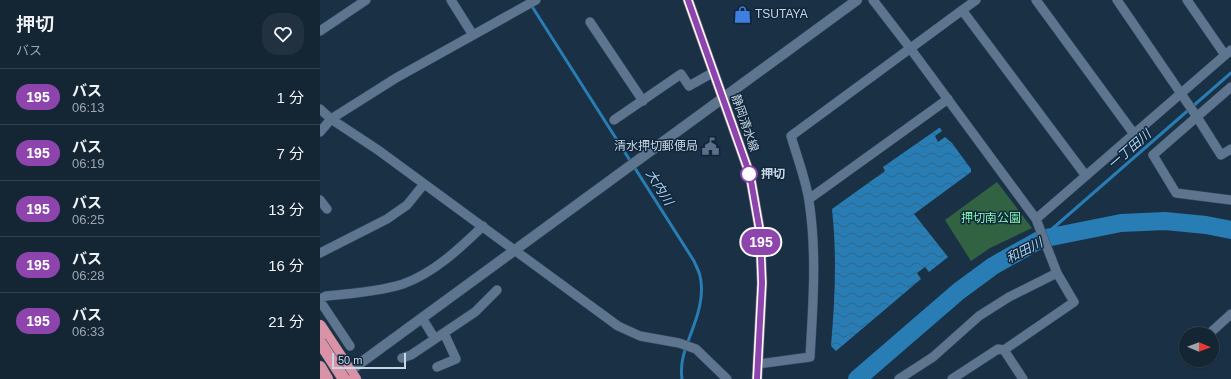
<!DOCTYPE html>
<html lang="ja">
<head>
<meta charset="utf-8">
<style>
  :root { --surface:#142534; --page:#213140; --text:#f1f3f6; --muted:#9da5ac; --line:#33424f }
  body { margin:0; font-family:Arial,"Noto Sans JP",sans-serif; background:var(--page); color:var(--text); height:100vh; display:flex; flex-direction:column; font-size:15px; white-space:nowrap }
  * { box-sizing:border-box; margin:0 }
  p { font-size:13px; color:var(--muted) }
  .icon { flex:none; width:22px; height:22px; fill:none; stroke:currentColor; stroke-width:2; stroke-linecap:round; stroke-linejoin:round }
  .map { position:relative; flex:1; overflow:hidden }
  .drawer { display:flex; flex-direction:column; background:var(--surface); width:320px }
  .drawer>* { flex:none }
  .badge { padding:0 8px; border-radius:13px; font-size:14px; line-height:26px }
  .needle { width:26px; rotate:91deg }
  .controls { position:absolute; left:859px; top:327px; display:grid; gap:8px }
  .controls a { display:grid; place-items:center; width:40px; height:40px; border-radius:50%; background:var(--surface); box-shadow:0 1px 3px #0004,0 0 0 1px var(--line); font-size:20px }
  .scale { position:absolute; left:12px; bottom:10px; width:74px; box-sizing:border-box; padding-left:4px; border:2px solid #c8d6e3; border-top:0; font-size:11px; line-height:14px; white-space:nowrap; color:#c8d6e3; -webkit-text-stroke:3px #10263b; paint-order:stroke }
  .map>.badge { position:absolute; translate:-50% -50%; box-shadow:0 0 0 2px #fff }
  .round { display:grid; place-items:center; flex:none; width:42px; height:42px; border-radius:16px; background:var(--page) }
  .headline { display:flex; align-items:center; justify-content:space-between; height:68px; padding:0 16px }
  h1 { font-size:19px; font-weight:600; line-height:30px }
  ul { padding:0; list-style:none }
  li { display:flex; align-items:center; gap:12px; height:56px; padding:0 16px; border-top:1px solid var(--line) }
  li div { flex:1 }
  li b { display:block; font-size:15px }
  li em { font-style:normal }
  li .badge { min-width:44px; font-weight:700; text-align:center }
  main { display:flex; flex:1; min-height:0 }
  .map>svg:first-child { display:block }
  .park { fill:#316343 }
  .water { fill:url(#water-waves) }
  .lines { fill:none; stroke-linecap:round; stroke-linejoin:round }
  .stream { stroke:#287db4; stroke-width:3 }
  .river { stroke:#287db4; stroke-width:18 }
  .street-casing { stroke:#3a4d5f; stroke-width:10 }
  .secondary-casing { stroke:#3a4d5f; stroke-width:11 }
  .primary-casing { stroke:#3a4d5f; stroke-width:11 }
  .highway-casing { stroke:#3a4d5f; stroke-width:13 }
  .street { stroke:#5d758e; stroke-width:9 }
  .secondary { stroke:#5d758e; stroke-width:10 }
  .primary { stroke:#a8869d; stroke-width:10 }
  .highway { stroke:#da92a7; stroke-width:12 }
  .highway-bridge-casing { stroke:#3a4d5f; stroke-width:13; stroke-linecap:butt }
  .highway-bridge { stroke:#da92a7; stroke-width:12 }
  .line-casing { stroke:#fff; stroke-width:9 }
  .line { stroke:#8e44ad; stroke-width:6 }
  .stop-dot { fill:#fff; stroke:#8e44ad; stroke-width:2 }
  .labels { text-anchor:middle; stroke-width:3; stroke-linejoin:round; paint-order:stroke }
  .poi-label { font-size:12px; fill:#c8d6e3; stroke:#10263b; text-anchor:start }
  .street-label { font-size:12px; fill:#c8d6e3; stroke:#10263b }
  .stop-label { font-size:12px; font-weight:bold; fill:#c8d6e3; stroke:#10263b; text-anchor:start }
  .park-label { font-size:12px; fill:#86f8af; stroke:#10263b }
  .water-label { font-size:13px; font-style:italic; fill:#aad0ee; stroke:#10263b }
</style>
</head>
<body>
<main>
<section class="drawer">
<div class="headline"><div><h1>押切</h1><p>バス</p></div><a class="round"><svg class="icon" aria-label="heart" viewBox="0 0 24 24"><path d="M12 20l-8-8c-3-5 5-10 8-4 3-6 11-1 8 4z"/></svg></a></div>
<ul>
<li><span class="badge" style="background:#8e44ad;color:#fff">195</span><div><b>バス</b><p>06:13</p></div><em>1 分</em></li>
<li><span class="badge" style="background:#8e44ad;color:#fff">195</span><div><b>バス</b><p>06:19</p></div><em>7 分</em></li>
<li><span class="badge" style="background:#8e44ad;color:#fff">195</span><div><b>バス</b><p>06:25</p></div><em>13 分</em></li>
<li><span class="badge" style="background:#8e44ad;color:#fff">195</span><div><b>バス</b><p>06:28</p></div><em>16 分</em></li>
<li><span class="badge" style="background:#8e44ad;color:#fff">195</span><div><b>バス</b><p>06:33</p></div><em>21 分</em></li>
</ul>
</section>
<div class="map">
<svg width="911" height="379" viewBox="0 0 911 379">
  <defs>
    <pattern id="water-waves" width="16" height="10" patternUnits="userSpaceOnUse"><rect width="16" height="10" fill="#287db4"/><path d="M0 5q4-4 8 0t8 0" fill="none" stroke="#306587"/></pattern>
  </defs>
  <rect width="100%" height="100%" fill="#1a3145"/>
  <path class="park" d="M 677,182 L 712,228 L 670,248 L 651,261 L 625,220 Z"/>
  <path class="water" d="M 619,128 L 620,128 L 622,131 L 615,136 L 618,142 L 625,137 L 632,143 L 651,169 L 651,172 L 594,214 L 628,257 L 609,272 L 605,267 L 597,273 L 601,279 L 516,351 L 511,346 C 515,299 517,256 512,209 L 565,171 L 563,167 Z"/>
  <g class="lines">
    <path class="stream" d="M 212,4 L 213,8 L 374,261 C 376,266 379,271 380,276 C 384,292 380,309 374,325 C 368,343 359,359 362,379
      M 724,236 L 911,73"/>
    <path class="river" d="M 537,379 L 639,291 L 673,266 L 721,239 L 801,223 L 845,221 L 886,225 L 911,230"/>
    <defs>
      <path id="street" d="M 131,0 L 153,35
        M 553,0 L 590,48 L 716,219 L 737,273 L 754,302 L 684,350 L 703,379
        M 716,0 L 814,134
        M 797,0 L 877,117 L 901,155 L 911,149
        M 867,0 L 905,55
        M 642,10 L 766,176
        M 270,22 L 323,101
        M 0,31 L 46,0
        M 911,87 L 833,155 L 856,193 L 911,200
        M 0,109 L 11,119 L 58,150 L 298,326 L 320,336 L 359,343 L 376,349 L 407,379
        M 294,120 L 361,74 L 369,86 L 394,72
        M 0,132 L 11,119 L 76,78 L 216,0
        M 489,199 L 628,99
        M 0,200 L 7,209
        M 716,219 L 911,50
        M 0,253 L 67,219 L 87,205 L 104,184
        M 0,299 L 6,296 C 29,294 62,291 83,284 C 114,273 139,249 163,226
        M 0,301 L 30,346
        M 102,318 L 115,339
        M 889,334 L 911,314
        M 82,358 L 91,355 L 155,312 L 177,290
        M 438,364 L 490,357 C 493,305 497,253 489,201 C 486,180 477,157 471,136 L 656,0
        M 117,367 L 136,359 L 124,333
        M 579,379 L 613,357 L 659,316 L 689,297 L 737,273
        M 632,379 L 678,349 L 684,350"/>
      <path id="secondary" d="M 24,375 L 537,0"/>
      <path id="primary" d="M 368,0 L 430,175 L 440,232 L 442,283 L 437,379"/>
      <path id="highway" d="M 0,326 L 35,379
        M 0,367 L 7,379"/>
    </defs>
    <use href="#street" class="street-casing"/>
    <use href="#secondary" class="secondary-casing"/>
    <use href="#primary" class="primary-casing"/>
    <use href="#highway" class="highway-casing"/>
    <use href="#street" class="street"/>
    <use href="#secondary" class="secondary"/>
    <use href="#primary" class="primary"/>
    <use href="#highway" class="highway"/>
    <defs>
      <path id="highway-bridge" d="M 0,342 L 24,379"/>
    </defs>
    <use href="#highway-bridge" class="highway-bridge-casing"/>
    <use href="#highway-bridge" class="highway-bridge"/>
  </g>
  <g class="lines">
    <defs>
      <path id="line" d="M 368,0 L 430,175 L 440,232 L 442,283 L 437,379"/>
    </defs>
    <use href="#line" class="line-casing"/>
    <use href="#line" class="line"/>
  </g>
  <defs>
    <symbol id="shop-bare" viewBox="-9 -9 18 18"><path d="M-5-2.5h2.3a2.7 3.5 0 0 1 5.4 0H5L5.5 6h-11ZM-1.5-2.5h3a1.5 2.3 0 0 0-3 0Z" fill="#3f7fe0" stroke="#10263b" stroke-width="2.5" paint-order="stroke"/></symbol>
    <symbol id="civic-bare" viewBox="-9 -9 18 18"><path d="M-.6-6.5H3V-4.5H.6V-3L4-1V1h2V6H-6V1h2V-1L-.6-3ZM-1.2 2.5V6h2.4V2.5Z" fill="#5c6f8a" stroke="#10263b" stroke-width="2.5" paint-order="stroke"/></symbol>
  </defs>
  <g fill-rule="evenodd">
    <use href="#shop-bare" x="410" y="2" width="25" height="25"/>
    <use href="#civic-bare" x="378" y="134" width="25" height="25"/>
  </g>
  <circle class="stop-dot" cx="429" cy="174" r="8"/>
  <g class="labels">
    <g class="poi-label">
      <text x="435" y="18">TSUTAYA</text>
      <text x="378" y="150" text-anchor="end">清水押切郵便局</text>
    </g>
    <g class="street-label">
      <text transform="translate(425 123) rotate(71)" y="4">静岡清水線</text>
    </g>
    <g class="stop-label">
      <text x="441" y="178">押切</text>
    </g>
    <g class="park-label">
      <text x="671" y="222">押切南公園</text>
    </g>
    <g class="water-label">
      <text transform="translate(809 149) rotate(-41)" y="5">一丁田川</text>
      <text transform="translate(340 187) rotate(58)" y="5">大内川</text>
      <text transform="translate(704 250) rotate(-27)" y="5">和田川</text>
    </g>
  </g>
</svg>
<div class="controls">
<a><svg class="needle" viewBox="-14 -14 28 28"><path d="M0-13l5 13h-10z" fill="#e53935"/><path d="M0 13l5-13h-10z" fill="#9da5ac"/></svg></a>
</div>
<div class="scale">50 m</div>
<b class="badge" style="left:441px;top:242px;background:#8e44ad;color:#fff">195</b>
</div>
</main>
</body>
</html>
